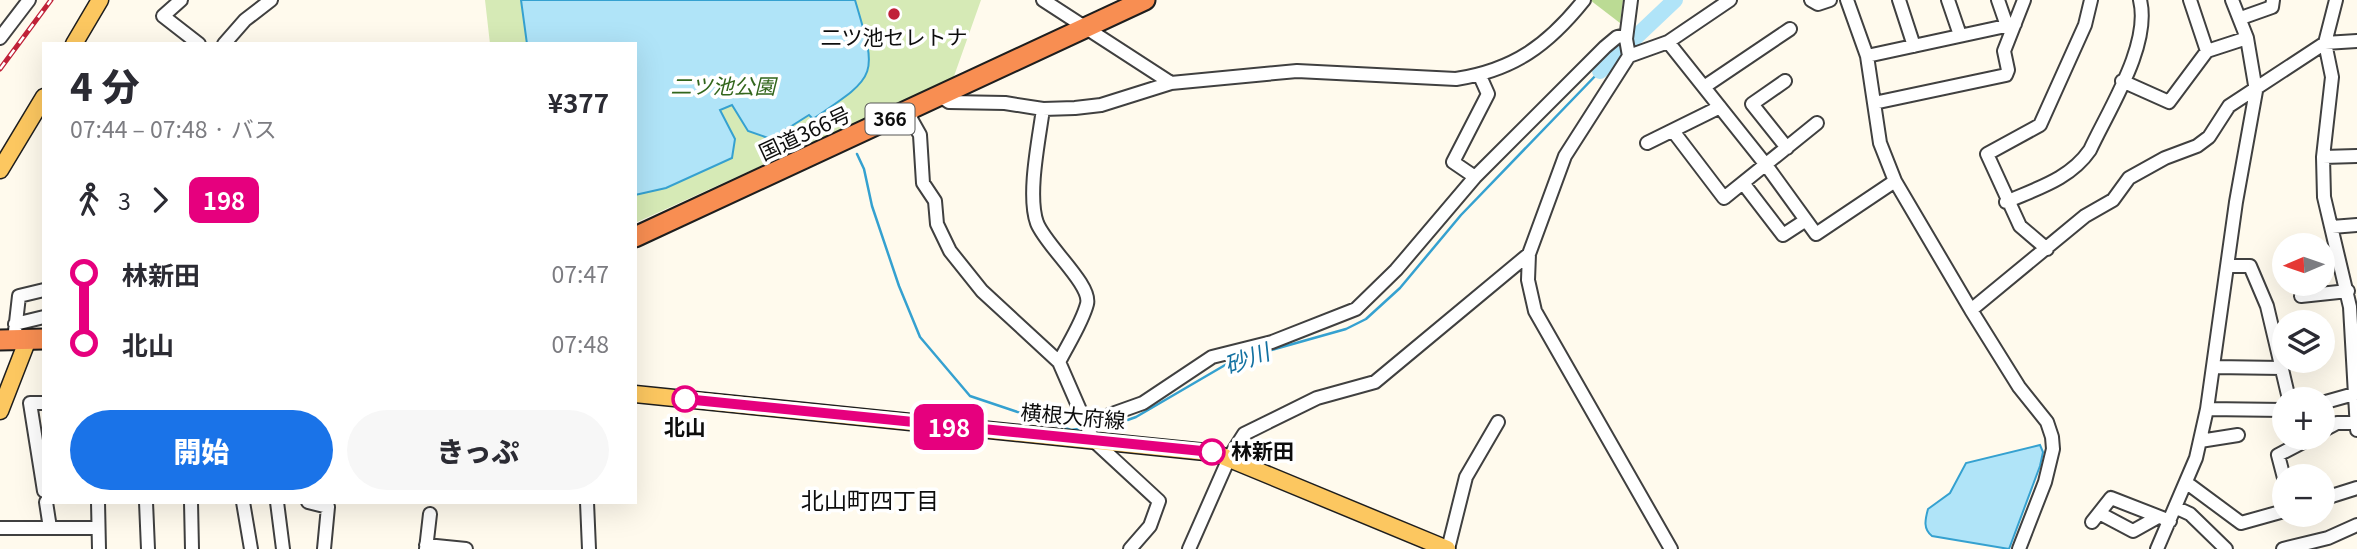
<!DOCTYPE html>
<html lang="ja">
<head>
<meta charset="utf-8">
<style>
  :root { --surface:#fff; --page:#f7f7f7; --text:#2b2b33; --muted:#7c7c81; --accent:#1a73e8 }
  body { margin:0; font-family:Georgia,"Noto Sans JP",serif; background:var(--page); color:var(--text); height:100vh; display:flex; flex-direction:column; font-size:26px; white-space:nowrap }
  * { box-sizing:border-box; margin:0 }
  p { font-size:23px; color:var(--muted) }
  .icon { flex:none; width:38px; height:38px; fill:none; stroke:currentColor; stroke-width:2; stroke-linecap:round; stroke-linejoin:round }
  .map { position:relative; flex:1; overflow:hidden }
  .panel { position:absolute; left:42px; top:42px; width:595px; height:462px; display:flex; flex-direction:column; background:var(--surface); border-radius:0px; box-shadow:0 7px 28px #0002 }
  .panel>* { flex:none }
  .badge { padding:0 14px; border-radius:10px; font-size:24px; line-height:46px }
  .needle { width:46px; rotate:268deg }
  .controls { position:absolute; left:2272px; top:233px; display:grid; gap:14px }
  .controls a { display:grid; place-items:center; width:63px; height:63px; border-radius:50%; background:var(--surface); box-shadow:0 7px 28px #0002; font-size:35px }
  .map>.badge { position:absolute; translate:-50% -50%; box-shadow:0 0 0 4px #fff }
  .legs { display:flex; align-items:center; gap:10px; height:77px; padding:0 28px; font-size:23px }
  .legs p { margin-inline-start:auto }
  .overview { display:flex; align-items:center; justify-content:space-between; height:119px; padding:0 28px }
  h1 { font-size:38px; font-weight:800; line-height:52px }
  .action { display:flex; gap:14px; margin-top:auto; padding:14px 28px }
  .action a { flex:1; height:80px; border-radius:42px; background:var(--accent); color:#fff; font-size:28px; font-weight:800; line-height:80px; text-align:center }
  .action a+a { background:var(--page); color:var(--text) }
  ul { padding:0 28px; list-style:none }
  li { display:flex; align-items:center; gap:24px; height:70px; font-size:26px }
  li i { display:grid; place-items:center; width:10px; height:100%; margin:0 9px; background:currentColor }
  li i::after { content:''; width:18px; height:18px; margin:-9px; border:5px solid; border-radius:50%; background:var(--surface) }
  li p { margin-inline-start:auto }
  li:first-child i { background:linear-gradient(#0000 50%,currentColor 0) }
  li:last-child i { background:linear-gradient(currentColor 50%,#0000 0) }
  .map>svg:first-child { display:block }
  .green { fill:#d6eab6 }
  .forest { fill:#bbdb94 }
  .water { fill:#b0e4f8; stroke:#35a1d0; stroke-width:2 }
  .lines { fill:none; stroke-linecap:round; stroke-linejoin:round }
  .stream { stroke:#35a1d0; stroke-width:2.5 }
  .river { stroke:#b0e4f8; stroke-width:16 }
  .minor-casing { stroke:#404040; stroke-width:16 }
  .major-casing { stroke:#1e1e1e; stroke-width:19 }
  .highway-casing { stroke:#1e1e1e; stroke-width:23 }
  .minor { stroke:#fff; stroke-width:12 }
  .major { stroke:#fcc760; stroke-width:16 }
  .highway { stroke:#f88e52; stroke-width:19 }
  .rail-casing { stroke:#c02238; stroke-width:5 }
  .rail { stroke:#fff; stroke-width:2.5; stroke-dasharray:8; stroke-linecap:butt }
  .line-1-casing { stroke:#fff; stroke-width:16 }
  .line-1 { stroke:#e6007e; stroke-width:10 }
  .poi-dot { fill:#c02238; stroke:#fff; stroke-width:2.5 }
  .stop-1-dot { fill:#fff; stroke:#e6007e; stroke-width:3.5 }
  .labels { text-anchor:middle; stroke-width:7; stroke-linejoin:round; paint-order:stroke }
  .shield { fill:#fff; stroke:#565656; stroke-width:2 }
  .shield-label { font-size:19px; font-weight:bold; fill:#0d0d0d }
  .poi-label { font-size:21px; fill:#0d0d0d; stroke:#fff }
  .park-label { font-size:21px; font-style:italic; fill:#32661c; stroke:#fff }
  .street-label { font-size:21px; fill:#0d0d0d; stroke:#fff }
  .stop-label { font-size:21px; font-weight:bold; fill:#0d0d0d; stroke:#fff }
  .water-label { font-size:23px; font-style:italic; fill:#1371a1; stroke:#fff }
  .neighbourhood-label { font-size:23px; fill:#0d0d0d; stroke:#fff }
</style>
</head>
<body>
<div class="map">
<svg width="2357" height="549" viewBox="0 0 2357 549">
  <rect width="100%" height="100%" fill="#fffaed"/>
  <path class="green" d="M 485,0 L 981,0 L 953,79 L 635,223 L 635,44 L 490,44 Z"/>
  <path class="forest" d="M 1590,0 L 1623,0 L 1620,23 Z"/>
  <path class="water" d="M 521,0 L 855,0 C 878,77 878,75 813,119 L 809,115 L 771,139 L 748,131 L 732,105 L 720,110 L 735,139 L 732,158 L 666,188 L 635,195 L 635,44 L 527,44 Z
    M 2040,445 L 2043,452 L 2040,466 L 2009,549 L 1932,536 C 1923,529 1925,520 1928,509 L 1950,493 L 1966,463 Z"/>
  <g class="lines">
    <path class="stream" d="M 857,154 L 864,169 L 872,206 L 899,286 L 920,337 L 970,396 L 1071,430 L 1085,428
      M 1095,426 L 1122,422 L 1136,417 L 1232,361 L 1346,329 L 1366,319 L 1400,288 L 1461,215 L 1600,71"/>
    <path class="river" d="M 1600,71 L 1675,0"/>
    <defs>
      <path id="minor" d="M 181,0 L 163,16 L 199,44
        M 1043,0 L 1171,83
        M 1811,0 L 1818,4 L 1830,0
        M 1847,0 L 1867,56 L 1880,143 L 1895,181 L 1971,310 L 2019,387 L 2047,422 L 2052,437 L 2053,449 L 2045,482 L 2019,549
        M 1899,0 L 1914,46
        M 1948,0 L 1960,35
        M 1998,0 L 2007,26
        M 2190,0 L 2207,51
        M 2336,0 L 2325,43 L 2332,77 L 2323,157 L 2324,197 L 2350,307 L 2357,430
        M 2241,18 L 2272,7 L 2273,0
        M 0,38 L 29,0
        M 1668,42 L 1766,165 L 1816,234 L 1895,181
        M 224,44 L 245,20 L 271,0
        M 1629,56 L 1626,39 L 1631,0
        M 1867,56 L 2015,24
        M 1785,81 L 1752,104 L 1787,148
        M 2122,81 L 2169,102 L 2207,51 L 2247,38
        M 1704,87 L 1790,29
        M 940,96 L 949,102 L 1005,103 L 1043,109 L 1075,108 L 1101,105 L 1171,83 L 1297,71 L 1456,79 C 1514,70 1548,45 1584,0
        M 1874,103 L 2006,75 L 2008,70 L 2004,51 L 2024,0
        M 912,109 L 911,119 L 920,135 L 923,183 L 935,201 L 937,224 L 950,251 L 982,291 L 1059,362 L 1093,440 L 1159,501 L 1150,526 L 1130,549
        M 1043,109 C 1039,139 1027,195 1037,223 C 1046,246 1092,285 1087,304 C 1082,323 1068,344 1059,362
        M 1673,131 L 1724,198 L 1817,123
        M 1647,143 L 1720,107
        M 2323,157 L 2357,156
        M 1475,177 L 1453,162 L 1488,94 L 1480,76
        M 1743,183 L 1783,235 L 1806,220
        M 2006,202 C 2038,188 2070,179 2090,150 C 2109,109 2151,45 2140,0
        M 2332,227 L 2357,225
        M 2047,249 L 2020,226 L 1987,154 L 2040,125 L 2085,25 L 2091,0
        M 2230,266 L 2250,266 L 2267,306 L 2289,399
        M 2301,296 L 2348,291
        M 1971,310 L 2085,216 L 2113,200 L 2129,178 L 2165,158 L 2197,146 L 2209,137 L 2229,106 L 2325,43 L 2357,41
        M 15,324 L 44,317
        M 14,340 L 19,296 L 44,290
        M 2214,367 L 2282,368
        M 44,403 L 30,403 L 44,491
        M 2322,403 L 2354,394
        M 2207,409 L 2284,410
        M 1087,423 L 1143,403 L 1212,357 L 1272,342 L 1356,309 L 1396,270 L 1475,177 L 1605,47 L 1617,37 L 1626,35
        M 2322,431 L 2337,423 L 2356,423
        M 2200,441 L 2238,435
        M 2284,478 L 2278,455 L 2311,438
        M 2187,483 L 2241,523 L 2284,511
        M 2322,499 L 2357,488
        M 46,502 L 50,528
        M 98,502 L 99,549
        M 146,502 L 148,549
        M 191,502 L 192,549
        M 243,502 L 251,549
        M 277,502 L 283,549
        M 308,502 L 328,507 L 324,549
        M 587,502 L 589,549
        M 2177,508 L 2190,514 L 2226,549
        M 2099,513 L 2133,531 L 2158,517
        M 2092,522 L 2111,498 L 2170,521
        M 0,528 L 98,528
        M 426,545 L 466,549
        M 426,549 L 430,514
        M 1189,549 L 1230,456 L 1244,434 L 1317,398 L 1375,382 L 1529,254
        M 1448,549 L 1466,477 L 1498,422
        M 1671,549 L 1535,311 L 1528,280 L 1529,254 L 1565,156 L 1629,56 L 1668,42 L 1730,0
        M 2157,549 L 2196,458 L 2207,409 L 2236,202 L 2256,91 L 2247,38 L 2232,0
        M 2283,549 L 2328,538 L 2357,525"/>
      <path id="major" d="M 74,44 L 100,0
        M 0,170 L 44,97
        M 635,394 L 1215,453 L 1447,549
        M 0,411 L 28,339"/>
      <path id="highway" d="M 635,237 L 1145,0
        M 0,340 L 44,339"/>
    </defs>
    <use href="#minor" class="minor-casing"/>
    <use href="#major" class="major-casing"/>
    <use href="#highway" class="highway-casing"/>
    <use href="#minor" class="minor"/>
    <use href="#major" class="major"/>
    <use href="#highway" class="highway"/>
    <defs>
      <path id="rail" d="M 0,69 L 51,0"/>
    </defs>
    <use href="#rail" class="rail-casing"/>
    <use href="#rail" class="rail"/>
  </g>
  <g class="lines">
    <defs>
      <path id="line-1" d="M 685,399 L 1212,452"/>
    </defs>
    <use href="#line-1" class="line-1-casing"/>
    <use href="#line-1" class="line-1"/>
  </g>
  <circle class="poi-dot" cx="894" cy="14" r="7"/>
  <g class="stop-1-dot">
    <circle cx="685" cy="399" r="12"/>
    <circle cx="1212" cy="452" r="12"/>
  </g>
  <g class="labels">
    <rect class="shield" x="865.5" y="103.5" width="49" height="31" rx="5"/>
    <g class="shield-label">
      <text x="890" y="126">366</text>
    </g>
    <g class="poi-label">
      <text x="894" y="45">二ツ池セレトナ</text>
    </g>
    <g class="park-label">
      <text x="723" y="94">二ツ池公園</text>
    </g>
    <g class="street-label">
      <text transform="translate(805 134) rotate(-25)" y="7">国道366号</text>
      <text transform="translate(1073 417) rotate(5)" y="7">横根大府線</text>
    </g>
    <g class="stop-label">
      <text x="685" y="435">北山</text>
      <text x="1231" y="459" text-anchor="start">林新田</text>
    </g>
    <g class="water-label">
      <text transform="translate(1247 359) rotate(-20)" y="8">砂川</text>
    </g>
    <g class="neighbourhood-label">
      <text x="870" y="509">北山町四丁目</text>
    </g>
  </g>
</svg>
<div class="controls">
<a><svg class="needle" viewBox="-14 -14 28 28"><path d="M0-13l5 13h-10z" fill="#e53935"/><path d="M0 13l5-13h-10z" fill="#7c7c81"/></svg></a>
<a><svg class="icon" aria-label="layers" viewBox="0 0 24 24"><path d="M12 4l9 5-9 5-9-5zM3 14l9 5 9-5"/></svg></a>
<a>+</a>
<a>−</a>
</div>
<b class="badge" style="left:949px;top:427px;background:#e6007e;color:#fff">198</b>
<section class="panel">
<div class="overview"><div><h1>4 分</h1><p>07:44 – 07:48 · バス</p></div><b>¥377</b></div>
<div class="legs"><svg class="icon" aria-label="walk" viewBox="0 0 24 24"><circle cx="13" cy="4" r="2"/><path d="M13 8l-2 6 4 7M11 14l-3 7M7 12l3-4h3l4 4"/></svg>3<svg class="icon" aria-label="forward" viewBox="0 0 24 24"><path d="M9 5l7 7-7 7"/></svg><b class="badge" style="background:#e6007e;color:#fff">198</b></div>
<ul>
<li><i style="color:#e6007e"></i><b>林新田</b><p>07:47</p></li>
<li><i style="color:#e6007e"></i><b>北山</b><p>07:48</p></li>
</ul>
<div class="action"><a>開始</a><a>きっぷ</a></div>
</section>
</div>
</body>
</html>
